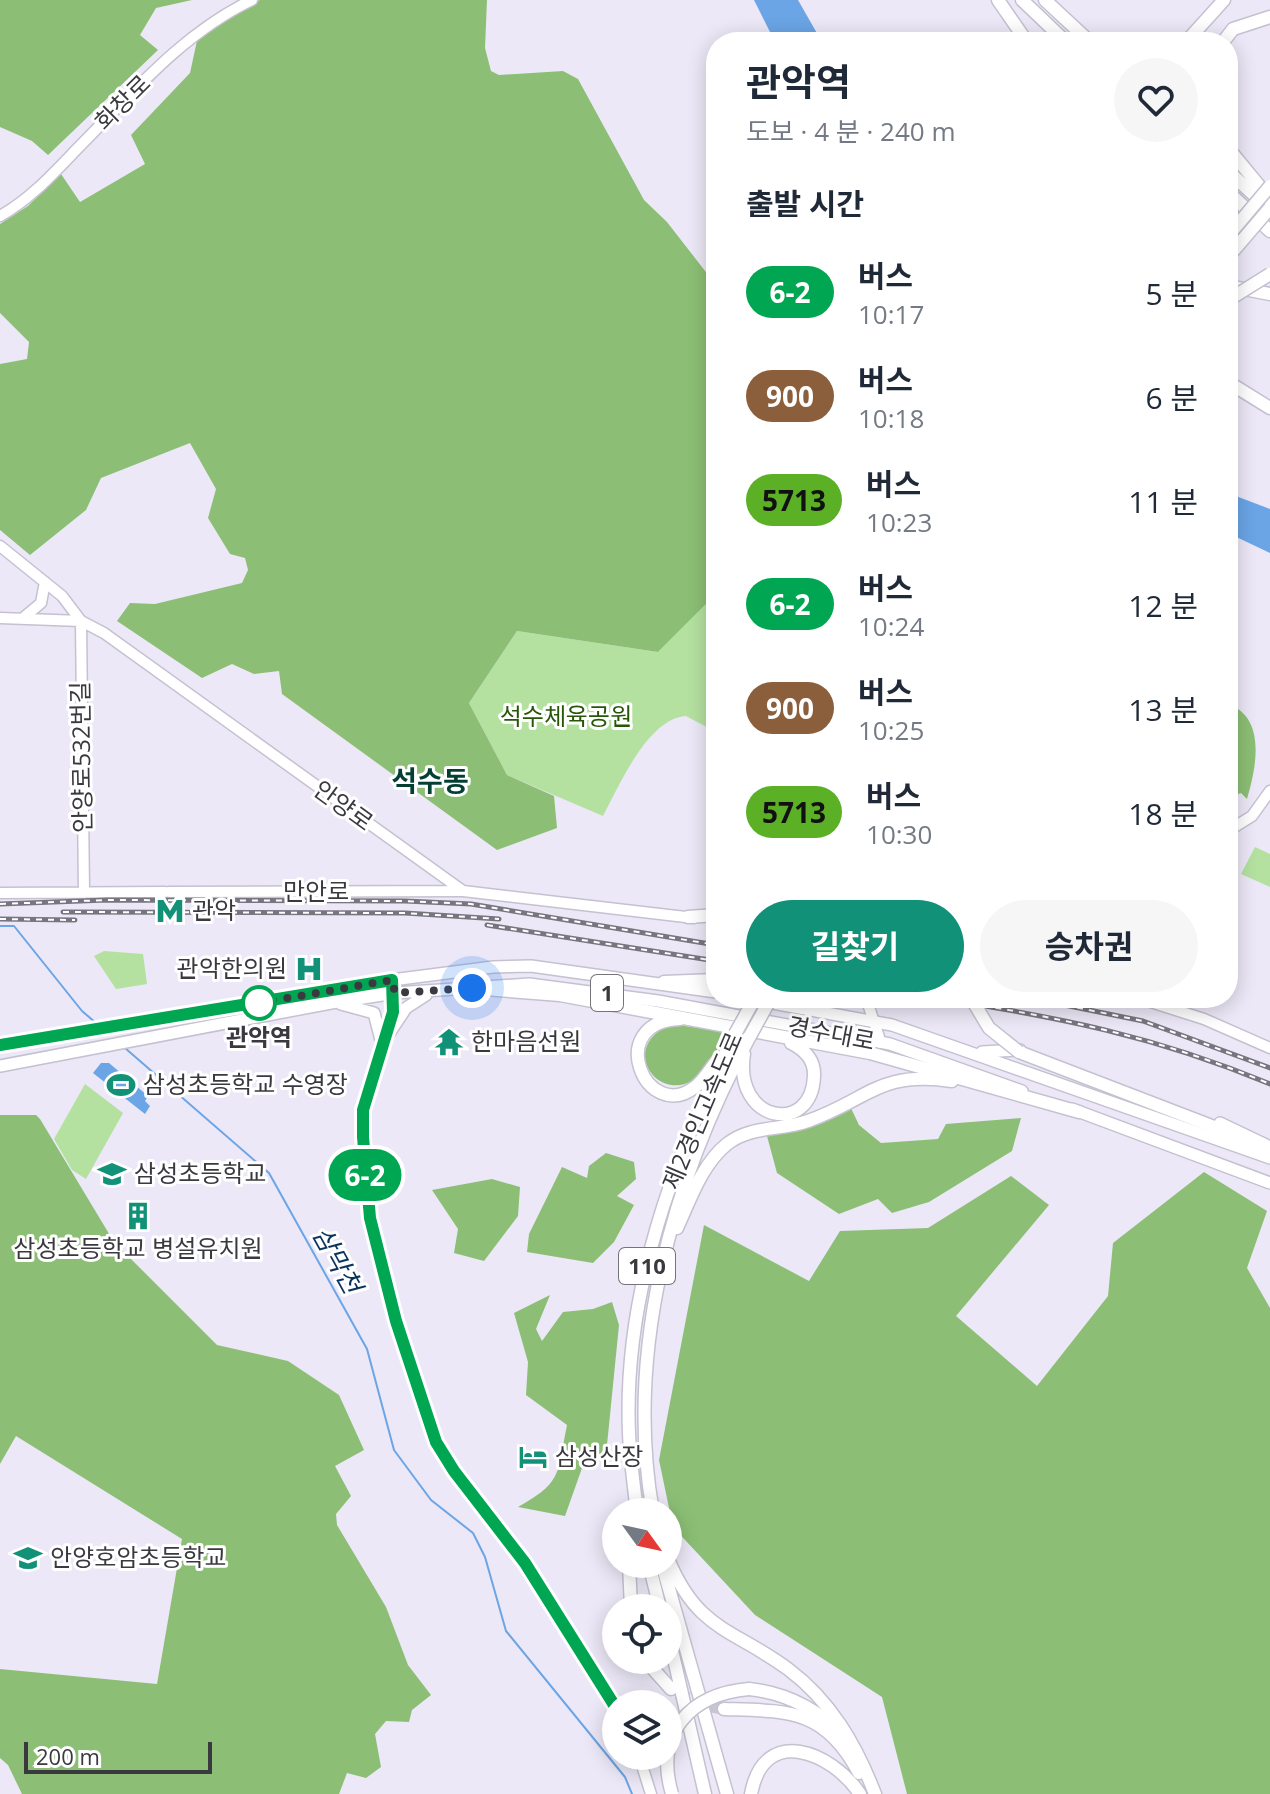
<!DOCTYPE html>
<html lang="ko">
<head>
<meta charset="utf-8">
<style>
  :root { --surface:#fff; --page:#f6f6f7; --text:#1f2937; --muted:#747a83; --accent:#119178 }
  body { margin:0; font-family:"Open Sans","Noto Sans KR",sans-serif; background:var(--page); color:var(--text); height:100vh; display:flex; flex-direction:column; font-size:30px; white-space:nowrap }
  * { box-sizing:border-box; margin:0 }
  p { font-size:26px; color:var(--muted) }
  .icon { flex:none; width:44px; height:44px; fill:none; stroke:currentColor; stroke-width:2; stroke-linecap:round; stroke-linejoin:round }
  .map { position:relative; flex:1; overflow:hidden }
  .details { position:absolute; left:706px; top:32px; width:532px; height:976px; display:flex; flex-direction:column; background:var(--surface); border-radius:32px; box-shadow:0 4px 20px #0003 }
  .details>* { flex:none }
  .badge { padding:0 16px; border-radius:26px; font-size:28px; line-height:52px }
  .needle { width:52px; rotate:123deg }
  .tools { position:absolute; left:602px; top:1498px; display:grid; gap:16px }
  .tools a { display:grid; place-items:center; width:80px; height:80px; border-radius:50%; background:var(--surface); box-shadow:0 4px 20px #0003; font-size:40px }
  .scale { position:absolute; left:24px; bottom:20px; width:188px; box-sizing:border-box; padding-left:8px; border:4px solid #3a393f; border-top:0; font-size:22px; line-height:28px; white-space:nowrap; color:#3a393f; -webkit-text-stroke:6px #fff; paint-order:stroke }
  .you { position:absolute; width:40px; height:40px; margin:-20px; border:6px solid #fff; border-radius:50%; background:#1a73e8; box-shadow:0 0 0 12px #1a73e833 }
  .map>.badge { position:absolute; translate:-50% -50%; box-shadow:0 0 0 4px #fff }
  h2 { padding:0 40px; font-size:30px; line-height:72px }
  .round { display:grid; place-items:center; flex:none; width:84px; height:84px; border-radius:42px; background:var(--page) }
  .head { display:flex; align-items:center; justify-content:space-between; height:136px; padding:0 40px }
  h1 { font-size:38px; font-weight:700; line-height:60px }
  .cta { display:flex; gap:16px; margin-top:auto; padding:16px 40px }
  .cta a { flex:1; height:92px; border-radius:48px; background:var(--accent); color:#fff; font-size:32px; font-weight:700; line-height:92px; text-align:center }
  .cta a+a { background:var(--page); color:var(--text) }
  ul { padding:0; list-style:none }
  li { display:flex; align-items:center; gap:24px; height:104px; padding:0 40px }
  li div { flex:1 }
  li b { display:block; font-size:30px }
  li em { font-style:normal }
  li .badge { min-width:88px; font-weight:700; text-align:center }
  .map>svg:first-child { display:block }
  .green { fill:#b4e1a0 }
  .forest { fill:#8cbf75 }
  .water { fill:#6ba5e6 }
  .lines { fill:none; stroke-linecap:round; stroke-linejoin:round }
  .stream { stroke:#6ba5e6; stroke-width:2 }
  .highway-tunnel { stroke:#c8c5d2; stroke-width:12; stroke-dasharray:12 6; stroke-linecap:butt }
  .secondary-casing { stroke:#c5c1d0; stroke-width:13 }
  .primary-casing { stroke:#c5c1d0; stroke-width:14 }
  .highway-casing { stroke:#c5c1d0; stroke-width:15 }
  .secondary { stroke:#fff; stroke-width:10 }
  .primary { stroke:#fff; stroke-width:11 }
  .highway { stroke:#fff; stroke-width:12 }
  .rail-casing { stroke:#77757f; stroke-width:5 }
  .rail { stroke:#fff; stroke-width:2; stroke-dasharray:6; stroke-linecap:butt }
  .highway-bridge-casing { stroke:#c5c1d0; stroke-width:15; stroke-linecap:butt }
  .highway-bridge { stroke:#fff; stroke-width:12 }
  .line-casing { stroke:#fff; stroke-width:18 }
  .line { stroke:#00a651; stroke-width:12 }
  .walk { stroke:#3a393f; stroke-width:8; stroke-dasharray:0 14.4 }
  .stop-dot { fill:#fff; stroke:#00a651; stroke-width:4 }
  .labels { text-anchor:middle; stroke-width:6; stroke-linejoin:round; paint-order:stroke }
  .shield { fill:#fff; stroke:#757479; stroke-width:2 }
  .shield-label { font-size:22px; font-weight:bold; fill:#3a393f }
  .street-label { font-size:24px; fill:#3a393f; stroke:#fff }
  .park-label { font-size:24px; fill:#285608; stroke:#fff }
  .poi-label { font-size:24px; fill:#3a393f; stroke:#fff; text-anchor:start }
  .stop-label { font-size:24px; font-weight:bold; fill:#3a393f; stroke:#fff }
  .water-label { font-size:26px; font-style:italic; fill:#09335d; stroke:#fff }
  .quarter-label { font-size:28px; font-weight:bold; fill:#043f33; stroke:#fff }
</style>
</head>
<body>
<div class="map">
<svg width="1270" height="1794" viewBox="0 0 1270 1794">
  <rect width="100%" height="100%" fill="#ece8f7"/>
  <path class="green" d="M 716,594 L 716,732 L 686,716 C 648,718 619,786 603,816 L 507,775 L 469,703 L 517,631 L 658,652 Z
    M 1255,847 L 1270,854 L 1270,887 L 1241,874 Z
    M 104,951 L 143,954 L 147,984 L 116,989 L 94,956 Z
    M 85,1084 L 123,1113 L 86,1179 L 72,1170 L 54,1139 Z"/>
  <path class="forest" d="M 0,0 L 192,0 L 156,8 L 140,35 L 158,50 L 48,155 L 32,141 L 0,127 Z
    M 260,0 L 487,0 L 485,48 L 491,71 L 499,75 L 563,71 L 578,79 L 644,200 L 667,222 L 716,285 L 716,594 L 658,652 L 517,631 L 469,703 L 507,775 L 554,796 L 557,828 L 497,850 L 282,694 L 279,671 L 254,674 L 232,664 L 202,678 L 117,621 L 130,603 L 155,604 L 242,583 L 248,570 L 245,558 L 230,554 L 208,518 L 216,489 L 190,443 L 101,478 L 86,510 L 30,555 L 0,530 L 0,364 L 27,359 L 29,342 L 0,313 L 0,224 L 28,206 L 61,174 L 80,202 L 145,164 L 131,135 L 190,73 L 198,36 L 233,11 Z
    M 1228,704 C 1267,718 1256,768 1247,799 L 1241,793 L 1228,798 Z
    M 671,1024 L 726,1032 C 718,1048 710,1068 695,1079 C 660,1104 616,1049 671,1024 Z
    M 849,1104 L 859,1125 L 881,1143 L 938,1139 L 946,1124 L 1021,1118 L 1012,1151 L 929,1202 L 892,1213 L 878,1199 L 839,1214 L 777,1173 L 767,1136 L 808,1128 Z
    M 0,1115 L 36,1115 L 40,1119 L 114,1242 L 217,1345 L 288,1361 L 339,1395 L 364,1450 L 335,1466 L 351,1496 L 336,1514 L 337,1525 L 386,1607 L 408,1665 L 431,1695 L 412,1710 L 409,1722 L 386,1721 L 375,1734 L 381,1767 L 366,1778 L 347,1773 L 339,1794 L 22,1794 L 8,1765 L 0,1758 L 0,1669 L 157,1684 L 182,1539 L 16,1436 L 0,1464 Z
    M 606,1153 L 634,1162 L 636,1179 L 617,1196 L 634,1205 L 614,1242 L 593,1263 L 527,1252 L 529,1234 L 562,1167 L 587,1178 L 589,1166 Z
    M 1204,1172 L 1267,1211 L 1247,1268 L 1270,1308 L 1270,1794 L 907,1794 L 882,1697 L 755,1615 L 673,1527 L 659,1460 L 704,1225 L 809,1281 L 840,1231 L 928,1228 L 1011,1176 L 1049,1205 L 956,1316 L 1037,1386 L 1108,1296 L 1113,1243 Z
    M 492,1179 L 520,1187 L 518,1216 L 484,1261 L 454,1253 L 458,1229 L 432,1190 Z
    M 550,1295 L 536,1329 L 542,1341 L 563,1312 L 593,1309 L 612,1302 L 619,1325 L 606,1455 L 587,1454 L 565,1516 L 518,1507 C 563,1482 557,1474 567,1425 L 526,1395 L 528,1362 L 514,1313 Z"/>
  <path class="water" d="M 754,0 L 798,0 L 822,42 L 775,42 Z
    M 1228,493 L 1270,509 L 1270,553 L 1228,533 Z
    M 101,1063 L 109,1063 L 148,1096 L 145,1101 L 150,1106 L 145,1114 L 93,1073 Z"/>
  <g class="lines">
    <path class="stream" d="M 0,926 L 14,926 L 82,1011 L 96,1023
      M 125,1048 L 269,1173 L 367,1349 L 394,1450 L 431,1500 L 473,1533 L 485,1557 L 506,1631 L 625,1777 L 632,1794"/>
    <path class="highway-tunnel" d="M 677,1693 L 701,1704 L 724,1709"/>
    <defs>
      <path id="secondary" d="M 0,216 C 29,200 52,175 75,151 C 130,96 181,34 252,0
        M 0,546 L 62,596 L 81,621 L 84,893
        M 0,618 L 81,621 L 104,633 L 463,891 L 694,918
        M 23,618 L 41,603 L 45,582
        M 1228,831 L 1252,816 L 1270,791
        M 169,892 L 461,891
        M 0,893 L 165,892
        M 392,980 L 395,993 L 393,1012 L 363,1110 L 364,1163 L 370,1218 L 396,1321 L 436,1442 L 454,1471 L 525,1563 L 616,1708
        M 866,998 L 881,1043
        M 1138,998 L 1204,1019 L 1270,1048
        M 639,1756 L 651,1794"/>
      <path id="primary" d="M 745,998 L 892,1025 L 1270,1158
        M 341,1004 L 374,1013 L 382,1044
        M 382,1044 L 406,1008 L 426,995
        M 0,1045 L 392,980 L 493,967 L 531,966 L 716,992
        M 982,1052 L 1020,1050
        M 0,1066 L 331,1003 L 395,993 L 529,984 L 658,1001 L 890,1044 L 1022,1091
        M 1072,1109 L 1270,1183
        M 1220,1123 L 1266,1145"/>
      <path id="highway" d="M 998,0 L 1027,42
        M 1022,0 L 1066,42
        M 1045,0 L 1090,42
        M 1186,42 L 1224,0
        M 1223,42 L 1233,29 L 1270,17
        M 1228,148 L 1270,199
        M 1228,171 L 1265,205
        M 1228,192 L 1270,231
        M 1228,286 L 1270,294
        M 1228,382 L 1270,408
        M 688,917 L 716,915
        M 664,982 L 716,980
        M 472,988 L 560,995 L 870,1053 L 1079,1112
        M 680,1019 C 603,1022 646,1125 695,1087 C 703,1081 709,1071 715,1063
        M 1019,1052 L 1217,1128 L 1270,1152
        M 744,1054 C 733,1123 812,1136 814,1076 C 815,1060 805,1050 791,1043
        M 677,1228 C 690,1200 702,1164 727,1144 C 751,1125 781,1131 808,1121 C 868,1100 879,1070 952,1081
        M 637,1512 C 634,1486 630,1459 629,1433 C 623,1294 674,1156 735,1034
        M 653,1512 C 624,1350 673,1178 750,1036
        M 668,1559 C 698,1631 732,1628 788,1669 C 831,1701 856,1745 875,1794
        M 629,1564 L 631,1608
        M 649,1564 L 660,1608
        M 662,1564 L 727,1794
        M 668,1633 L 705,1794
        M 645,1660 L 671,1689
        M 749,1689 C 786,1693 816,1708 842,1735
        M 724,1709 C 787,1711 825,1708 859,1773
        M 751,1794 C 764,1724 832,1752 860,1794"/>
    </defs>
    <use href="#secondary" class="secondary-casing"/>
    <use href="#primary" class="primary-casing"/>
    <use href="#highway" class="highway-casing"/>
    <use href="#secondary" class="secondary"/>
    <use href="#primary" class="primary"/>
    <use href="#highway" class="highway"/>
    <defs>
      <path id="rail" d="M 0,904 L 107,900 L 405,901 L 471,904 L 716,945
        M 63,912 L 405,913 L 499,919
        M 0,919 L 75,920
        M 487,925 L 716,961
        M 936,998 C 1058,1017 1155,1036 1270,1084
        M 1030,998 L 1143,1021 L 1270,1068"/>
    </defs>
    <use href="#rail" class="rail-casing"/>
    <use href="#rail" class="rail"/>
    <defs>
      <path id="highway-bridge" d="M 1228,236 L 1270,186
        M 1228,257 L 1270,208
        M 1230,299 L 1270,274
        M 971,998 L 989,1028 L 1019,1052
        M 735,1034 L 755,998
        M 750,1036 L 771,998
        M 672,1794 C 654,1733 690,1694 749,1689"/>
    </defs>
    <use href="#highway-bridge" class="highway-bridge-casing"/>
    <use href="#highway-bridge" class="highway-bridge"/>
  </g>
  <g class="lines">
    <defs>
      <path id="line" d="M 0,1045 L 392,980 L 393,1012 L 363,1110 L 363,1137 L 370,1218 L 396,1321 L 436,1442 L 454,1471 L 525,1563 L 616,1708"/>
    </defs>
    <use href="#line" class="line-casing"/>
    <use href="#line" class="line"/>
    <path class="walk" d="M 259,1003 L 392,980 L 395,993 L 472,988"/>
  </g>
  <defs>
    <symbol id="metro-bare" viewBox="-9 -9 18 18"><path d="M-5.5 5V-5H-3L0 0L3-5H5.5V5H3V-.5L0 4L-3-.5V5Z" fill="#119178" stroke="#fff" stroke-width="2.5" paint-order="stroke"/></symbol>
    <symbol id="hospital-bare" viewBox="-9 -9 18 18"><path d="M-5-5h3v3.5h4V-5h3V5h-3V1.5h-4V5h-3Z" fill="#119178" stroke="#fff" stroke-width="2.5" paint-order="stroke"/></symbol>
    <symbol id="temple-bare" viewBox="-9 -9 18 18"><path d="M0-6L5-2H3V0L6.5 2.5H4V6H1.5V3h-3V6H-4V2.5H-6.5L-3 0V-2H-5Z" fill="#119178" stroke="#fff" stroke-width="2.5" paint-order="stroke"/></symbol>
    <symbol id="stadium-bare" viewBox="-9 -9 18 18"><path d="M0-5a6.5 5 0 1 0 0 10a6.5 5 0 1 0 0-10ZM-3.5-1.8h7v3.6h-7Z" fill="#119178" stroke="#fff" stroke-width="2.5" paint-order="stroke"/></symbol>
    <symbol id="school-bare" viewBox="-9 -9 18 18"><path d="M0-5L7-2L0 1L-7-2ZM-4 1L0 2.5L4 1V4Q0 6-4 4Z" fill="#119178" stroke="#fff" stroke-width="2.5" paint-order="stroke"/></symbol>
    <symbol id="building-bare" viewBox="-9 -9 18 18"><path d="M-4-6H4V6H1V3H-1V6H-4ZM-2.5-4.3h1.7v1.8h-1.7ZM.8-4.3h1.7v1.8H.8ZM-2.5-1h1.7V.8h-1.7ZM.8-1h1.7V.8H.8Z" fill="#119178" stroke="#fff" stroke-width="2.5" paint-order="stroke"/></symbol>
    <symbol id="hotel-bare" viewBox="-9 -9 18 18"><path d="M-6-4.5h1.5V1H6V5H4.5V3h-9V5H-6ZM-4 0a1.8 1.8 0 1 1 3.6 0ZM.5 0V-2.5h3Q6-2.5 6 0Z" fill="#119178" stroke="#fff" stroke-width="2.5" paint-order="stroke"/></symbol>
  </defs>
  <g fill-rule="evenodd">
    <use href="#metro-bare" x="150" y="891" width="40" height="40"/>
    <use href="#hospital-bare" x="289" y="949" width="40" height="40"/>
    <use href="#temple-bare" x="429" y="1022" width="40" height="40"/>
    <use href="#stadium-bare" x="101" y="1065" width="40" height="40"/>
    <use href="#school-bare" x="92" y="1154" width="40" height="40"/>
    <use href="#building-bare" x="118" y="1196" width="40" height="40"/>
    <use href="#hotel-bare" x="513" y="1437" width="40" height="40"/>
    <use href="#school-bare" x="8" y="1538" width="40" height="40"/>
  </g>
  <circle class="stop-dot" cx="259" cy="1003" r="16"/>
  <g class="labels">
    <g class="shield">
      <rect x="591" y="975" width="32" height="36" rx="6"/>
      <rect x="619" y="1248" width="56" height="36" rx="6"/>
    </g>
    <g class="shield-label">
      <text x="607" y="1001">1</text>
      <text x="647" y="1274">110</text>
    </g>
    <g class="street-label">
      <text transform="translate(123 103) rotate(-45)" y="8">화창로</text>
      <text transform="translate(82 757) rotate(-91)" y="8">안양로532번길</text>
      <text transform="translate(343 806) rotate(36)" y="8">안양로</text>
      <text x="316" y="900">만안로</text>
      <text transform="translate(831 1034) rotate(11)" y="8">경수대로</text>
      <text transform="translate(703 1111) rotate(-67)" y="8">제2경인고속도로</text>
    </g>
    <g class="park-label">
      <text x="566" y="725">석수체육공원</text>
    </g>
    <g class="poi-label">
      <text x="192" y="919">관악</text>
      <text x="287" y="977" text-anchor="end">관악한의원</text>
      <text x="471" y="1050">한마음선원</text>
      <text x="143" y="1093">삼성초등학교 수영장</text>
      <text x="134" y="1182">삼성초등학교</text>
      <text x="138" y="1257" text-anchor="middle">삼성초등학교 병설유치원</text>
      <text x="555" y="1465">삼성산장</text>
      <text x="50" y="1566">안양호암초등학교</text>
    </g>
    <g class="stop-label">
      <text x="259" y="1046">관악역</text>
    </g>
    <g class="water-label">
      <text transform="translate(337 1260) rotate(61)" y="9">삼막천</text>
    </g>
    <g class="quarter-label">
      <text x="430" y="791">석수동</text>
    </g>
  </g>
</svg>
<div class="tools">
<a><svg class="needle" viewBox="-14 -14 28 28"><path d="M0-13l5 13h-10z" fill="#e53935"/><path d="M0 13l5-13h-10z" fill="#747a83"/></svg></a>
<a><svg class="icon" aria-label="locate" viewBox="0 0 24 24"><circle cx="12" cy="12" r="6"/><path d="M12 2v4M12 18v4M2 12h4M18 12h4"/></svg></a>
<a><svg class="icon" aria-label="layers" viewBox="0 0 24 24"><path d="M12 4l9 5-9 5-9-5zM3 14l9 5 9-5"/></svg></a>
</div>
<div class="scale">200 m</div>
<div class="you" style="left:472px;top:988px"></div>
<b class="badge" style="left:365px;top:1175px;background:#00a651;color:#fff">6-2</b>
<section class="details">
<div class="head"><div><h1>관악역</h1><p>도보 · 4 분 · 240 m</p></div><a class="round"><svg class="icon" aria-label="heart" viewBox="0 0 24 24"><path d="M12 20l-8-8c-3-5 5-10 8-4 3-6 11-1 8 4z"/></svg></a></div>
<h2>출발 시간</h2>
<ul>
<li><span class="badge" style="background:#00a651;color:#fff">6-2</span><div><b>버스</b><p>10:17</p></div><em>5 분</em></li>
<li><span class="badge" style="background:#8b5e3c;color:#fff">900</span><div><b>버스</b><p>10:18</p></div><em>6 분</em></li>
<li><span class="badge" style="background:#5bb025;color:#111">5713</span><div><b>버스</b><p>10:23</p></div><em>11 분</em></li>
<li><span class="badge" style="background:#00a651;color:#fff">6-2</span><div><b>버스</b><p>10:24</p></div><em>12 분</em></li>
<li><span class="badge" style="background:#8b5e3c;color:#fff">900</span><div><b>버스</b><p>10:25</p></div><em>13 분</em></li>
<li><span class="badge" style="background:#5bb025;color:#111">5713</span><div><b>버스</b><p>10:30</p></div><em>18 분</em></li>
</ul>
<div class="cta"><a>길찾기</a><a>승차권</a></div>
</section>
</div>
</body>
</html>
